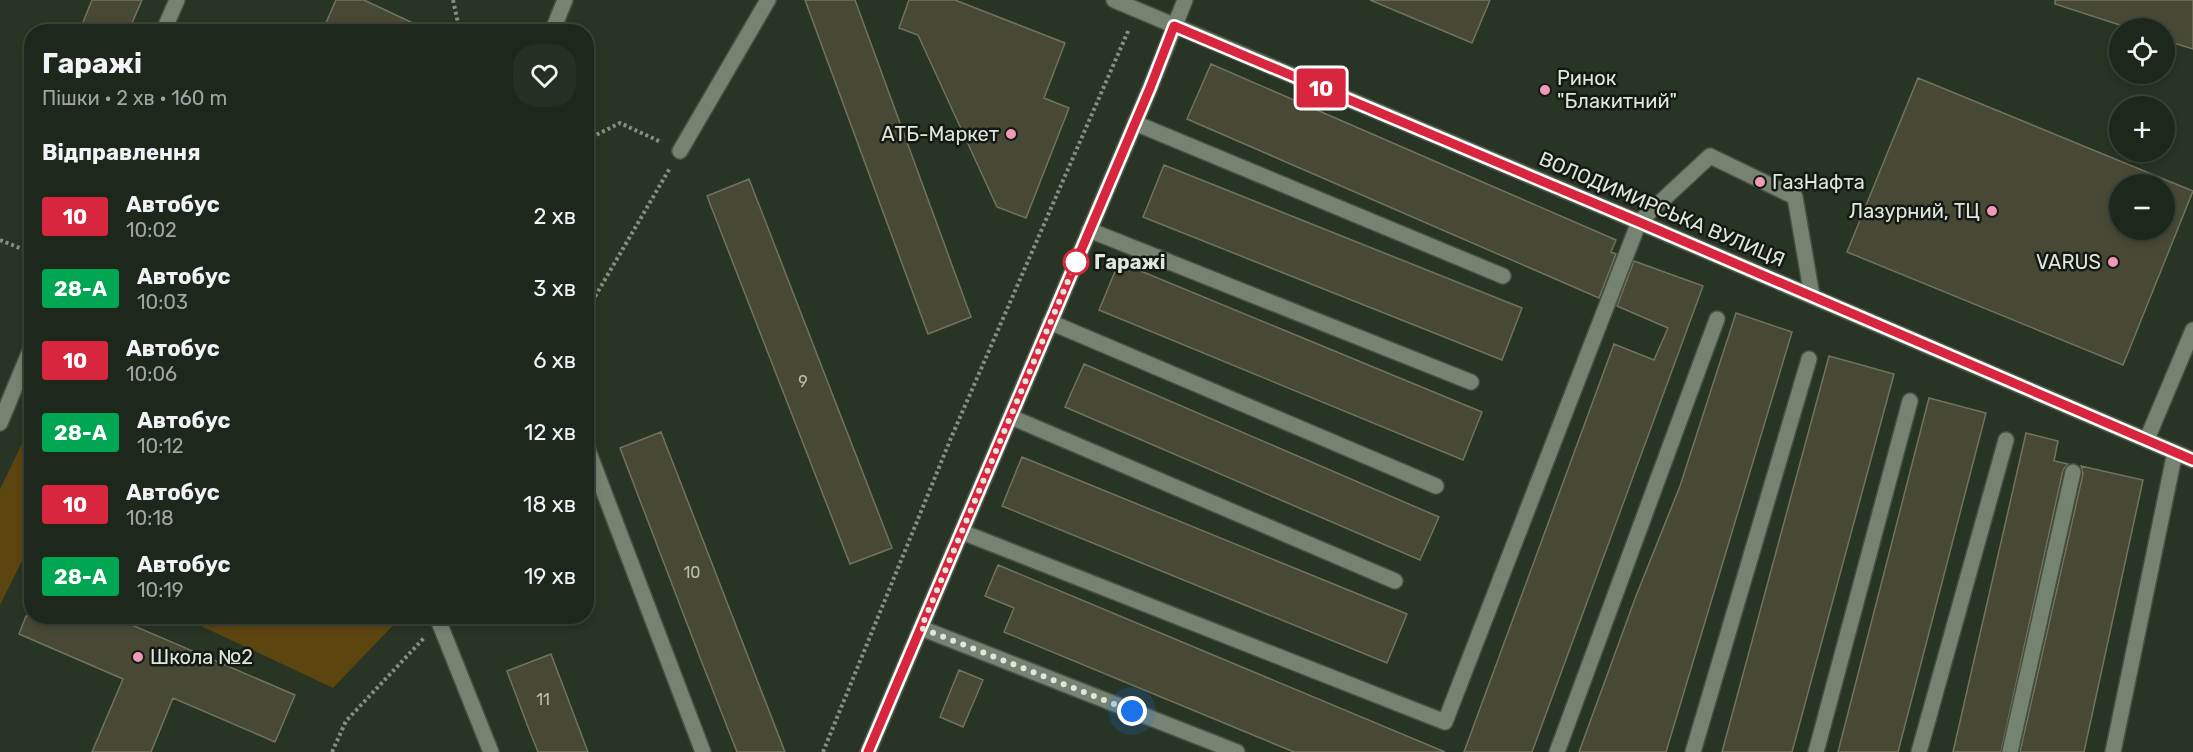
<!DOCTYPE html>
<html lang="uk">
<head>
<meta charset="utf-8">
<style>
  :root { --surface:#1e271b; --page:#262f24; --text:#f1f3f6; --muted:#a1a5a3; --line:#3c443a }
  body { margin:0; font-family:Rubik,sans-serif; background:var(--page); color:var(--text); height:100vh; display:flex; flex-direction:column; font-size:22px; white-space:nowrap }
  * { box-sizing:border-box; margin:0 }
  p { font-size:20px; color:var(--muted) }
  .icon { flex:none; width:33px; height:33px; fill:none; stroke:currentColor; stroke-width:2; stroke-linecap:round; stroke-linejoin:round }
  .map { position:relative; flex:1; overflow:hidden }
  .sheet { position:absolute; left:24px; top:24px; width:570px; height:600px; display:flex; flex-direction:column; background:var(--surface); border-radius:24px; box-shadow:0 3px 9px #0003,0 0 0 2px var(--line) }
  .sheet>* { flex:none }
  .badge { padding:0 12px; border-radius:4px; font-size:21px; line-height:39px }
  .buttons { position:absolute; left:2109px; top:18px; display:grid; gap:12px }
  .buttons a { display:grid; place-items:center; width:66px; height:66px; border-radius:50%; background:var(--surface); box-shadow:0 3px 9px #0003,0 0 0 2px var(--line); font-size:30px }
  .you { position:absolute; width:30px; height:30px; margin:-15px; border:4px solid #fff; border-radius:50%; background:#1a73e8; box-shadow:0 0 0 9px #1a73e833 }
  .map>.badge { position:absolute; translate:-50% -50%; box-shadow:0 0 0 3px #fff }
  h2 { padding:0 18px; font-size:22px; line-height:54px }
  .round { display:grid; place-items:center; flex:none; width:63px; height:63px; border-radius:24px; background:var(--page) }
  .head { display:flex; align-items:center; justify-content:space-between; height:102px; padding:0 18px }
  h1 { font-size:28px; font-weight:700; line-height:45px }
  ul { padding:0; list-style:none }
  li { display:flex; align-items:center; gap:18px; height:72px; padding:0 18px }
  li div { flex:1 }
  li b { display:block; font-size:22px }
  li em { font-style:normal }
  li .badge { min-width:66px; font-weight:700; text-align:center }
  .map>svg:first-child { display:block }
  .green { fill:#5d4510 }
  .building { fill:#484935; stroke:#72735e; stroke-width:1.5; fill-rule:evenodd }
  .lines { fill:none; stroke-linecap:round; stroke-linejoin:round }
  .minor-casing { stroke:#475043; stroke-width:18 }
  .path { stroke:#868f82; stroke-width:4; stroke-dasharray:3 3; stroke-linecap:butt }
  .minor { stroke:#768371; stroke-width:15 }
  .line-casing { stroke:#fff; stroke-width:14 }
  .line { stroke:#d7263d; stroke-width:9 }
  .walk { stroke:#dfe6dc; stroke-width:6; stroke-dasharray:0 10.8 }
  .poi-dot { fill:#f09ab7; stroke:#141a13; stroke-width:2 }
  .stop-dot { fill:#fff; stroke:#d7263d; stroke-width:3 }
  .labels { text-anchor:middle; stroke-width:5; stroke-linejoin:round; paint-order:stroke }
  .number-label { font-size:16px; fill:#b9bfb2 }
  .poi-label { font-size:20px; fill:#dfe6dc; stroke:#141a13; text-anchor:start }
  .street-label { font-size:20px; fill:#dfe6dc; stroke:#141a13 }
  .stop-label { font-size:20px; font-weight:bold; fill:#dfe6dc; stroke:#141a13; text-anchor:start }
</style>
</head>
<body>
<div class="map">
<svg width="2193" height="752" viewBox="0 0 2193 752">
  <rect width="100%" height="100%" fill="#283424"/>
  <path class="green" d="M 31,425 L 31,545 L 30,545 L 0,605 L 0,489 Z
    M 182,617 L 401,617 L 333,688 Z"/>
  <path class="building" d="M 92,0 L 142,0 L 128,32 L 79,32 Z
    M 336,0 L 364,0 L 432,32 L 322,32 Z
    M 805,0 L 855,0 L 971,317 L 928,334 Z
    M 909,0 L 955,0 L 1065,43 L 1044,98 L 1069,108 L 1026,218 L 997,207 L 918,35 L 899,28 Z
    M 1370,0 L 1490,0 L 1472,43 Z
    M 2055,0 L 2193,0 L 2193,49 L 2164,40 L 2164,28 L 2129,28 L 2055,4 Z
    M 1211,64 L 1616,240 L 1611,252 L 1616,254 L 1599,298 L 1187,119 Z
    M 1918,78 L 2193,191 L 2123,365 L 1847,252 ZM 2120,184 L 2164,184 L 2164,230 L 2120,230 Z
    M 1164,165 L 1522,308 L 1502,360 L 1143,217 Z
    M 749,179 L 892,548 L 850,564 L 707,196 Z
    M 1634,261 L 1703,286 L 1532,752 L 1464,752 L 1614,344 L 1654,360 L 1668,328 L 1617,306 Z
    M 1119,262 L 1482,412 L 1463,460 L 1099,310 Z
    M 1736,313 L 1792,332 L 1666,752 L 1579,752 L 1636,596 L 1680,486 Z
    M 1829,356 L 1894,374 L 1792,752 L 1722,752 Z
    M 1084,364 L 1439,517 L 1420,560 L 1065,407 Z
    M 1929,398 L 1986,413 L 1898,752 L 1838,752 Z
    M 661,432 L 785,752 L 737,752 L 699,655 L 620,448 Z
    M 2026,433 L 2058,441 L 2054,461 L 2068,464 L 2063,470 L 2001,752 L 1953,752 Z
    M 1022,457 L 1407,614 L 1387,663 L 1002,506 Z
    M 2081,466 L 2143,480 L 2084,752 L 2020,752 L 2083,474 Z
    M 998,565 L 1445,752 L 1294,752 L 1004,632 L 1014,608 L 985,596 Z
    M 26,616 L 111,616 L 295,695 L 275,742 L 173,698 L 151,752 L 92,752 L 123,679 L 19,634 Z
    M 551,654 L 588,752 L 538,752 L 528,727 L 507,671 Z
    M 959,670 L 983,680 L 963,727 L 940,717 Z"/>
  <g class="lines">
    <defs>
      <path id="minor" d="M 1114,0 L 1639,222 L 2193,460
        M 163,32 L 177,0
        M 552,32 L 565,0
        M 1135,123 L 1503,276
        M 680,151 L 768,0
        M 1089,230 L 1471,382
        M 1050,322 L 1436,486
        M 1011,417 L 1395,581
        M 0,423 L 32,346
        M 2147,439 L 2193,330
        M 586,445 L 703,752
        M 962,532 L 1445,722 L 1639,222 L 1710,156 L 1795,197 L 1812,296
        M 442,616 L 439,622 L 491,752
        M 921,628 L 1237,752
        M 868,752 L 1150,88 L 1185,0
        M 1557,752 L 1717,319
        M 1693,752 L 1809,359
        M 1816,752 L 1910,401
        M 1919,752 L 2006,440
        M 2010,752 L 2073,472
        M 2113,752 L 2175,452"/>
    </defs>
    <use href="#minor" class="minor-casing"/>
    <path class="path" d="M 453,0 L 460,32
      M 586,140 L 620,123 L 661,142
      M 0,240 L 32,253
      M 586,312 L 670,168
      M 332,752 L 346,721 L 424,638
      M 823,752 L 951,438 L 1129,29"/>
    <use href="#minor" class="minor"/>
  </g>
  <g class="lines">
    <defs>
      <path id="line" d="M 868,752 L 1150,88 L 1174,26 L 1639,222 L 2193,460"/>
    </defs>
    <use href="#line" class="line-casing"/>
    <use href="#line" class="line"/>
    <path class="walk" d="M 1076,262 L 921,628 L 1132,711"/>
  </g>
  <g class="poi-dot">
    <circle cx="1545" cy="90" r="6"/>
    <circle cx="1011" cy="134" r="6"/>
    <circle cx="1760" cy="182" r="6"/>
    <circle cx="1992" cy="211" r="6"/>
    <circle cx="2113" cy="262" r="6"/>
    <circle cx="138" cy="657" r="6"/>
  </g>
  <circle class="stop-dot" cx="1076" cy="262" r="12"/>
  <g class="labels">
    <g class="number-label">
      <text x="803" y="387">9</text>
      <text x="692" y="578">10</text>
      <text x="543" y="705">11</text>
    </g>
    <g class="poi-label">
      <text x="1557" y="85">Ринок<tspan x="1557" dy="23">"Блакитний"</tspan></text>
      <text x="999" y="141" text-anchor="end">АТБ-Маркет</text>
      <text x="1772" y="189">ГазНафта</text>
      <text x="1980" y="218" text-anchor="end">Лазурний, ТЦ</text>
      <text x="2101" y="269" text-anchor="end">VARUS</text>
      <text x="150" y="664">Школа №2</text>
    </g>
    <g class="street-label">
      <text transform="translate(1662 209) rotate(23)" y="7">ВОЛОДИМИРСЬКА ВУЛИЦЯ</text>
    </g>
    <g class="stop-label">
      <text x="1094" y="269">Гаражі</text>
    </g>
  </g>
</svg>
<div class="buttons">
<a><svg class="icon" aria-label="locate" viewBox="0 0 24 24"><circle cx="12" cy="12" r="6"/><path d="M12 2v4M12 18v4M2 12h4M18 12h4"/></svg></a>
<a>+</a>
<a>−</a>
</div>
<div class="you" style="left:1132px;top:711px"></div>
<b class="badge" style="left:1321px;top:88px;background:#d7263d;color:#fff">10</b>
<section class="sheet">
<div class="head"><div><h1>Гаражі</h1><p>Пішки · 2 хв · 160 m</p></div><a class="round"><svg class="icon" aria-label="heart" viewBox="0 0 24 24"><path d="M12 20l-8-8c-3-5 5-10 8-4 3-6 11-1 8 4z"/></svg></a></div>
<h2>Відправлення</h2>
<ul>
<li><span class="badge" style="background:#d7263d;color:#fff">10</span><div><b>Автобус</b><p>10:02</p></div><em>2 хв</em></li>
<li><span class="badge" style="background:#00a651;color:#fff">28-А</span><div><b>Автобус</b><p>10:03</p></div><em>3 хв</em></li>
<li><span class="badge" style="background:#d7263d;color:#fff">10</span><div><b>Автобус</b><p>10:06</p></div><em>6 хв</em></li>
<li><span class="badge" style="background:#00a651;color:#fff">28-А</span><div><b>Автобус</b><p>10:12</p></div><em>12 хв</em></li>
<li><span class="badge" style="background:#d7263d;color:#fff">10</span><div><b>Автобус</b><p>10:18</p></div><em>18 хв</em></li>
<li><span class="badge" style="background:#00a651;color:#fff">28-А</span><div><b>Автобус</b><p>10:19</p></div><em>19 хв</em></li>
</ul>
</section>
</div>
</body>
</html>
